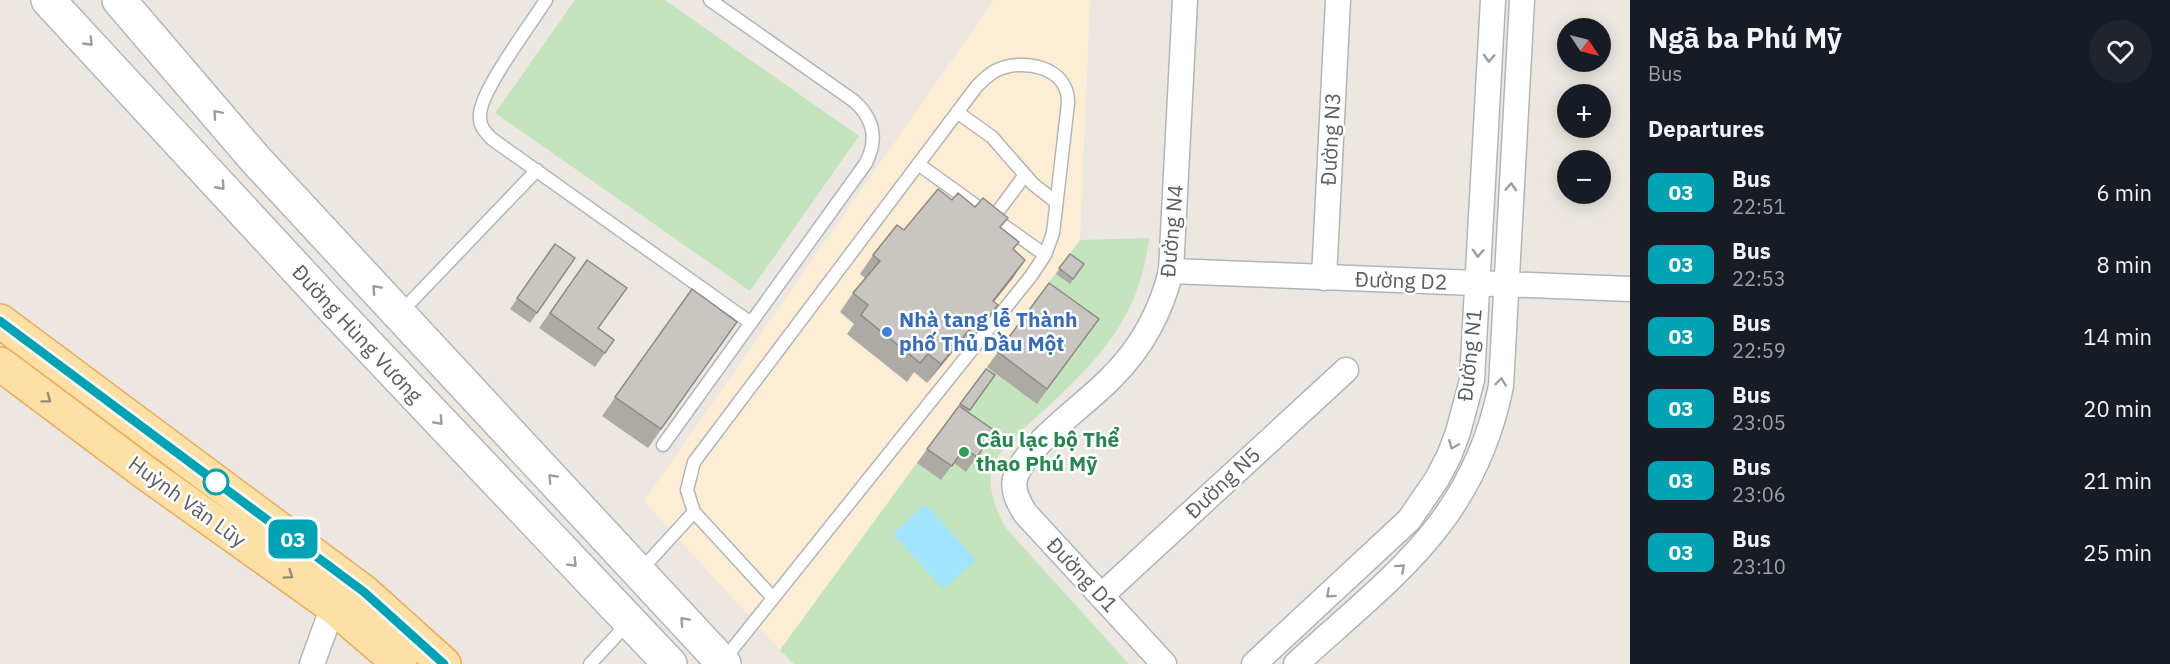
<!DOCTYPE html>
<html lang="en">
<head>
<meta charset="utf-8">
<style>
  :root { --surface:#171b24; --page:#20242c; --text:#f1f3f6; --muted:#9ea1a6 }
  body { margin:0; font-family:"IBM Plex Sans",sans-serif; background:var(--page); color:var(--text); height:100vh; display:flex; flex-direction:column; font-size:22px; white-space:nowrap }
  * { box-sizing:border-box; margin:0 }
  p { font-size:20px; color:var(--muted) }
  .icon { flex:none; width:33px; height:33px; fill:none; stroke:currentColor; stroke-width:2; stroke-linecap:round; stroke-linejoin:round }
  .map { position:relative; flex:1; overflow:hidden }
  .panel { display:flex; flex-direction:column; background:var(--surface); width:540px }
  .panel>* { flex:none }
  .badge { padding:0 12px; border-radius:9px; font-size:21px; line-height:39px }
  .needle { width:39px; rotate:125deg }
  .controls { position:absolute; left:1557px; top:18px; display:grid; gap:12px }
  .controls a { display:grid; place-items:center; width:54px; height:54px; border-radius:50%; background:var(--surface); box-shadow:0 3px 15px #0003; font-size:30px }
  .map>.badge { position:absolute; translate:-50% -50%; box-shadow:0 0 0 3px #fff }
  h2 { padding:0 18px; font-size:22px; line-height:54px }
  .round { display:grid; place-items:center; flex:none; width:63px; height:63px; border-radius:32px; background:var(--page) }
  .headline { display:flex; align-items:center; justify-content:space-between; height:102px; padding:0 18px }
  h1 { font-size:28px; font-weight:800; line-height:45px }
  ul { padding:0; list-style:none }
  li { display:flex; align-items:center; gap:18px; height:72px; padding:0 18px }
  li div { flex:1 }
  li b { display:block; font-size:22px }
  li em { font-style:normal }
  li .badge { min-width:66px; font-weight:700; text-align:center }
  main { display:flex; flex:1; min-height:0 }
  .map>svg:first-child { display:block }
  .commercial { fill:#fdedd5 }
  .green { fill:#c4e4bd }
  .water { fill:#a0e4fd }
  .lines { fill:none; stroke-linecap:round; stroke-linejoin:round }
  .lane-casing { stroke:#b2b5b8; stroke-width:15 }
  .street-casing { stroke:#b2b5b8; stroke-width:27 }
  .secondary-casing { stroke:#b3b7bb; stroke-width:36 }
  .primary-casing { stroke:#edab59; stroke-width:36 }
  .lane { stroke:#fff; stroke-width:12 }
  .street { stroke:#fff; stroke-width:24 }
  .secondary { stroke:#fff; stroke-width:33 }
  .primary { stroke:#fde0a5; stroke-width:33 }
  .wall { fill:#ada9a5 }
  .shaded-wall { fill:#8d8a86 }
  .building { fill:#c9c5c0; stroke:#8d8a86; stroke-width:1.5 }
  .oneway { stroke:#9b9ea0 }
  .oneway2 { stroke:#928c79 }
  .line-casing { stroke:#fff; stroke-width:14 }
  .line { stroke:#00a3b4; stroke-width:9 }
  .shop-dot { fill:#3f7fe0; stroke:#fff; stroke-width:2 }
  .leisure-dot { fill:#2e9e5b; stroke:#fff; stroke-width:2 }
  .stop-dot { fill:#fff; stroke:#00a3b4; stroke-width:3 }
  .labels { text-anchor:middle; stroke-width:5; stroke-linejoin:round; paint-order:stroke }
  .street-label { font-size:21px; fill:#595e61; stroke:#fff }
  .shop-label { font-size:21px; font-weight:bold; fill:#366cbe; stroke:#fff; text-anchor:start }
  .leisure-label { font-size:21px; font-weight:bold; fill:#27864d; stroke:#fff; text-anchor:start }
</style>
</head>
<body>
<main>
<div class="map">
<svg width="1630" height="664" viewBox="0 0 1630 664">
  <rect width="100%" height="100%" fill="#ece8e1"/>
  <path class="commercial" d="M 994,0 L 1090,0 L 1080,240 L 780,650 L 644,501 Z"/>
  <path class="green" d="M 575,0 L 665,0 L 859,136 L 750,291 L 495,113 Z
    M 1149,238 C 1140,317 1099,360 1042,412 C 1025,428 1002,444 993,466 C 986,485 996,510 1005,527 L 1129,664 L 794,664 L 780,650 L 1080,240 Z"/>
  <path class="water" d="M 925,504 L 976,560 L 943,589 L 893,534 Z"/>
  <g class="lines">
    <defs>
      <path id="lane" d="M 546,0 C 531,24 480,91 480,115 C 479,126 485,132 492,139 L 751,323
        M 957,112 L 992,137 L 1033,184 L 1056,202
        M 918,164 L 1045,255
        M 993,218 L 1025,175
        M 401,312 L 537,170
        M 663,445 L 866,163 C 878,139 874,119 854,101 L 710,0
        M 640,571 L 694,512
        M 722,662 L 1031,276 L 1045,255 L 1053,233 L 1068,103 C 1069,67 1023,57 995,71 C 988,75 983,80 977,86 L 694,462 L 687,490 L 694,512 L 773,598
        M 590,664 L 628,623"/>
      <path id="street" d="M 1171,271 L 1630,289
        M 1324,278 L 1338,0
        M 1101,596 L 1346,370
        M 312,664 L 338,593
        M 1164,664 L 1025,513 C 1019,503 1012,491 1015,479 C 1023,447 1089,402 1112,377 C 1142,347 1161,312 1171,271 L 1185,0
        M 1254,664 L 1409,520 L 1437,479 L 1449,456 L 1458,432 L 1472,380 L 1493,0
        M 1296,664 C 1392,576 1473,523 1501,386 L 1522,0"/>
      <path id="secondary" d="M 48,0 L 331,306 L 670,664
        M 119,0 L 256,160 L 724,664"/>
      <path id="primary" d="M 0,321 L 364,592 L 444,664
        M 0,364 L 147,474 L 332,606 L 400,664"/>
    </defs>
    <use href="#lane" class="lane-casing"/>
    <use href="#street" class="street-casing"/>
    <use href="#secondary" class="secondary-casing"/>
    <use href="#primary" class="primary-casing"/>
    <use href="#lane" class="lane"/>
    <use href="#street" class="street"/>
    <use href="#secondary" class="secondary"/>
    <use href="#primary" class="primary"/>
  </g>
  <path class="wall" d="M 952,200 L 1001,228 L 1013,250 L 1025,260 L 1012,279 L 994,302 L 998,305 L 985,324 L 961,353 L 955,349 L 927,383 L 914,372 L 907,382 L 847,334 L 854,324 L 840,312 L 853,293 L 865,278 L 860,274 L 873,255 L 904,230 Z
    M 555,244 L 575,258 L 530,323 L 510,309 Z
    M 1070,254 L 1084,264 L 1070,284 L 1056,274 Z
    M 587,260 L 598,329 L 614,340 L 595,367 L 539,328 Z
    M 692,289 L 737,322 L 648,448 L 602,416 Z
    M 1099,319 L 1037,404 L 987,367 L 998,352 Z
    M 986,369 L 995,375 L 969,412 L 995,431 L 966,472 L 954,463 L 941,480 L 917,463 Z"/>
  <path class="shaded-wall" d="M 1025,260 L 1012,279 L 979,319 L 993,301 Z
    M 998,305 L 985,324 L 961,353 L 974,334 Z
    M 969,330 L 955,349 L 927,383 L 941,364 Z"/>
  <path class="building" d="M 938,189 L 952,200 L 958,193 L 975,207 L 983,198 L 1008,218 L 1000,227 L 1019,242 L 1013,249 L 1025,260 L 993,301 L 998,305 L 974,334 L 969,330 L 941,364 L 928,354 L 920,363 L 861,315 L 868,305 L 853,293 L 880,261 L 873,255 L 897,225 L 904,230 Z
    M 555,244 L 575,258 L 537,313 L 517,298 Z
    M 1070,254 L 1084,264 L 1073,279 L 1059,268 Z
    M 587,260 L 627,288 L 598,328 L 614,340 L 605,353 L 550,313 Z
    M 1049,283 L 1099,319 L 1047,389 L 998,352 Z
    M 692,289 L 737,322 L 661,429 L 615,397 Z
    M 986,369 L 995,375 L 970,410 L 960,404 Z
    M 959,406 L 995,431 L 977,457 L 964,448 L 952,466 L 927,449 Z"/>
  <defs><path id="oneway-chevron" d="M-2-3.5L2.5 0L-2 3.5" fill="none" stroke-width="1.6" stroke-linecap="round" stroke-linejoin="round" transform="scale(1.5)"/></defs>
  <g class="oneway">
    <use href="#oneway-chevron" transform="translate(89 42) rotate(46)"/>
    <use href="#oneway-chevron" transform="translate(1489 58) rotate(93)"/>
    <use href="#oneway-chevron" transform="translate(217 114) rotate(-131)"/>
    <use href="#oneway-chevron" transform="translate(221 186) rotate(48)"/>
    <use href="#oneway-chevron" transform="translate(1511 187) rotate(-87)"/>
    <use href="#oneway-chevron" transform="translate(1478 253) rotate(93)"/>
    <use href="#oneway-chevron" transform="translate(376 289) rotate(-133)"/>
    <use href="#oneway-chevron" transform="translate(1501 382) rotate(-84)"/>
    <use href="#oneway-chevron" transform="translate(439 421) rotate(47)"/>
    <use href="#oneway-chevron" transform="translate(1453 445) rotate(112)"/>
    <use href="#oneway-chevron" transform="translate(552 478) rotate(-133)"/>
    <use href="#oneway-chevron" transform="translate(573 563) rotate(46)"/>
    <use href="#oneway-chevron" transform="translate(1401 568) rotate(-42)"/>
    <use href="#oneway-chevron" transform="translate(1330 594) rotate(138)"/>
    <use href="#oneway-chevron" transform="translate(684 621) rotate(-133)"/>
  </g>
  <g class="oneway2">
    <use href="#oneway-chevron" transform="translate(47 399) rotate(37)"/>
    <use href="#oneway-chevron" transform="translate(289 575) rotate(35)"/>
  </g>
  <g class="lines">
    <defs>
      <path id="line" d="M 0,321 L 364,592 L 444,664"/>
    </defs>
    <use href="#line" class="line-casing"/>
    <use href="#line" class="line"/>
  </g>
  <circle class="shop-dot" cx="887" cy="332" r="6"/>
  <circle class="leisure-dot" cx="964" cy="452" r="6"/>
  <circle class="stop-dot" cx="216" cy="482" r="12"/>
  <g class="labels">
    <g class="street-label">
      <text transform="translate(1331 139) rotate(-87)" y="7">Đường N3</text>
      <text transform="translate(1172 231) rotate(-85)" y="7">Đường N4</text>
      <text transform="translate(1401 281) rotate(2)" y="7">Đường D2</text>
      <text transform="translate(357 334) rotate(47)" y="7">Đường Hùng Vương</text>
      <text transform="translate(1470 355) rotate(-84)" y="7">Đường N1</text>
      <text transform="translate(1223 483) rotate(-43)" y="7">Đường N5</text>
      <text transform="translate(187 502) rotate(36)" y="7">Huỳnh Văn Lũy</text>
      <text transform="translate(1082 575) rotate(47)" y="7">Đường D1</text>
    </g>
    <g class="shop-label">
      <text x="899" y="327">Nhà tang lễ Thành<tspan x="899" dy="24">phố Thủ Dầu Một</tspan></text>
    </g>
    <g class="leisure-label">
      <text x="976" y="447">Câu lạc bộ Thể<tspan x="976" dy="24">thao Phú Mỹ</tspan></text>
    </g>
  </g>
</svg>
<div class="controls">
<a><svg class="needle" viewBox="-14 -14 28 28"><path d="M0-13l5 13h-10z" fill="#e53935"/><path d="M0 13l5-13h-10z" fill="#9ea1a6"/></svg></a>
<a>+</a>
<a>−</a>
</div>
<b class="badge" style="left:293px;top:539px;background:#00a3b4;color:#fff">03</b>
</div>
<section class="panel">
<div class="headline"><div><h1>Ngã ba Phú Mỹ</h1><p>Bus</p></div><a class="round"><svg class="icon" aria-label="heart" viewBox="0 0 24 24"><path d="M12 20l-8-8c-3-5 5-10 8-4 3-6 11-1 8 4z"/></svg></a></div>
<h2>Departures</h2>
<ul>
<li><span class="badge" style="background:#00a3b4;color:#fff">03</span><div><b>Bus</b><p>22:51</p></div><em>6 min</em></li>
<li><span class="badge" style="background:#00a3b4;color:#fff">03</span><div><b>Bus</b><p>22:53</p></div><em>8 min</em></li>
<li><span class="badge" style="background:#00a3b4;color:#fff">03</span><div><b>Bus</b><p>22:59</p></div><em>14 min</em></li>
<li><span class="badge" style="background:#00a3b4;color:#fff">03</span><div><b>Bus</b><p>23:05</p></div><em>20 min</em></li>
<li><span class="badge" style="background:#00a3b4;color:#fff">03</span><div><b>Bus</b><p>23:06</p></div><em>21 min</em></li>
<li><span class="badge" style="background:#00a3b4;color:#fff">03</span><div><b>Bus</b><p>23:10</p></div><em>25 min</em></li>
</ul>
</section>
</main>
</body>
</html>
